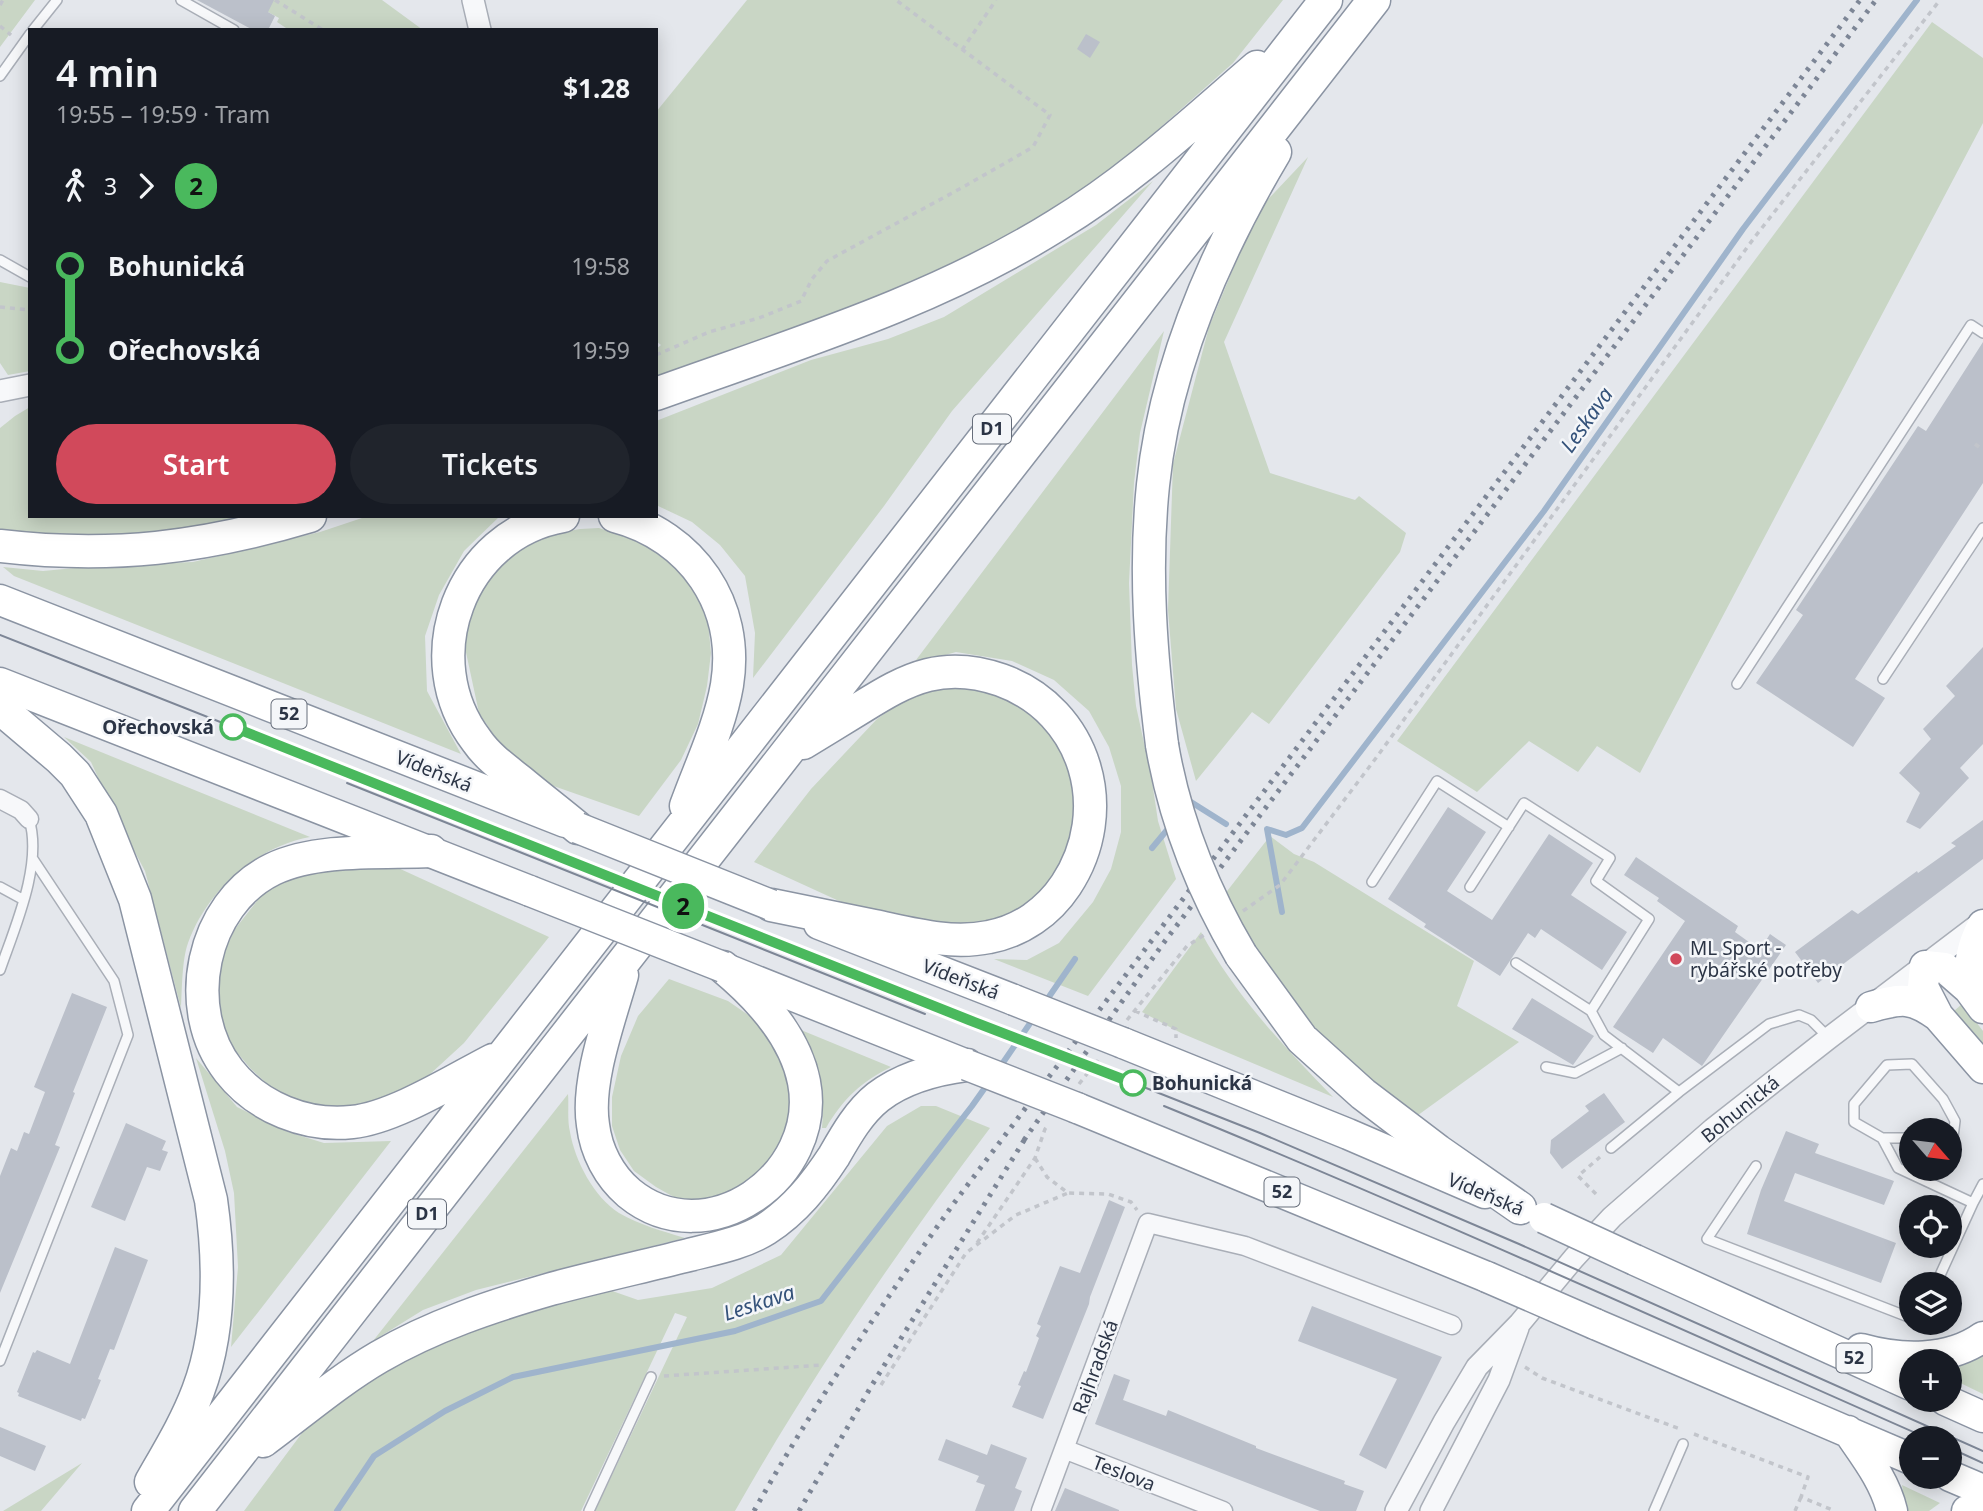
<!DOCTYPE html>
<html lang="en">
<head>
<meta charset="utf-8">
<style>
  :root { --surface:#171b24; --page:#20242c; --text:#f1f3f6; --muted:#9ea1a6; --accent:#d1495b }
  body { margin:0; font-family:"Noto Sans",sans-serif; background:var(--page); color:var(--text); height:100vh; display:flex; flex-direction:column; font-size:26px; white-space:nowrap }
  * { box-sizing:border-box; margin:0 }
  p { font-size:23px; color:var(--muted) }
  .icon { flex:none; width:38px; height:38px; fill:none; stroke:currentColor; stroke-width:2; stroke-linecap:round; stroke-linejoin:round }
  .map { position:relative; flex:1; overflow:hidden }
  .panel { position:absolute; left:28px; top:28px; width:630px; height:490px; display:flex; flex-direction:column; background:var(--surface); border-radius:0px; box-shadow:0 4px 18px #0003 }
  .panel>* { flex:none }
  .badge { padding:0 14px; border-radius:23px; font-size:24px; line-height:46px }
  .needle { width:46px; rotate:118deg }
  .controls { position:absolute; left:1899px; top:1118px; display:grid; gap:14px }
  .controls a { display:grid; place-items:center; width:63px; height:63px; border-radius:50%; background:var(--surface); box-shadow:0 4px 18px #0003; font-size:35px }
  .map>.badge { position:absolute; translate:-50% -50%; box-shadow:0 0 0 4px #fff }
  .legs { display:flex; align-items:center; gap:10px; height:77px; padding:0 28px; font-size:23px }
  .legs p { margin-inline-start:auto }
  .overview { display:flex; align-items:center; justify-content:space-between; height:119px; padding:0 28px }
  h1 { font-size:38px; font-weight:600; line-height:52px }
  .button { display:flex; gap:14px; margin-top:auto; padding:14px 28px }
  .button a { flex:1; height:80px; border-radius:42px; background:var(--accent); color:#fff; font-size:28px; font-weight:600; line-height:80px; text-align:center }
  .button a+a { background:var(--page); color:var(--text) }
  ul { padding:0 28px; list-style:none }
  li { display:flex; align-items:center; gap:24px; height:84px; font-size:26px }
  li i { display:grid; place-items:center; width:10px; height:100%; margin:0 9px; background:currentColor }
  li i::after { content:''; width:18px; height:18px; margin:-9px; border:5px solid; border-radius:50%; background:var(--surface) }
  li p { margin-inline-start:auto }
  li:first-child i { background:linear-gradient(#0000 50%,currentColor 0) }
  li:last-child i { background:linear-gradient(currentColor 50%,#0000 0) }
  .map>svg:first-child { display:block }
  .green { fill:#c9d6c5 }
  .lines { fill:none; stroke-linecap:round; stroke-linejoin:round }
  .stream { stroke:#9fb4cc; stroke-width:6 }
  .building { fill:#bbc0ca }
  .service-casing { stroke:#a9aeb7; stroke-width:12 }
  .minor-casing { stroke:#a9aeb7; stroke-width:21 }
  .tertiary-casing { stroke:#a9aeb7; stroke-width:24 }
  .trunk-casing { stroke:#8b94a3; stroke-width:33 }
  .motorway-casing { stroke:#8b94a3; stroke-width:35 }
  .path { stroke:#c2c5cb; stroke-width:3.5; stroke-dasharray:5 5; stroke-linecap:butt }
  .service { stroke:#f7f8fa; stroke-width:9 }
  .minor { stroke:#f7f8fa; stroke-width:18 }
  .tertiary { stroke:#f7f8fa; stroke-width:21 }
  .trunk { stroke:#fff; stroke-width:30 }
  .motorway { stroke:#fff; stroke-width:32 }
  .tram { stroke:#7d8696; stroke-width:2 }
  .rail { stroke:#7d8696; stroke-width:5; stroke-dasharray:3.5 7; stroke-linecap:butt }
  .trunk-bridge-casing { stroke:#8b94a3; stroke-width:33; stroke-linecap:butt }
  .motorway-bridge-casing { stroke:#8b94a3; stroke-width:35; stroke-linecap:butt }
  .trunk-bridge { stroke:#fff; stroke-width:30 }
  .motorway-bridge { stroke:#fff; stroke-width:32 }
  .line-1-casing { stroke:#fff; stroke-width:16 }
  .line-1 { stroke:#4ab95d; stroke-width:10 }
  .stop-1-dot { fill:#fff; stroke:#4ab95d; stroke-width:3.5 }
  .poi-dot { fill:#d1495b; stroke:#f4f6f9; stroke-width:2.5 }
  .labels { text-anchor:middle; stroke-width:5; stroke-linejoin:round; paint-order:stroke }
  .shield { fill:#f4f6f9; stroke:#676e7b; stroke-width:2 }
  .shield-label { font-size:18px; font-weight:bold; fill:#2b3445 }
  .stop-label { font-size:19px; font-weight:bold; fill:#2b3445; stroke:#f4f6f9; text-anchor:end }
  .street-label { font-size:19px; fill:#2b3445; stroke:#f4f6f9 }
  .poi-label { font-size:19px; fill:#2b3445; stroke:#f4f6f9; text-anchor:start }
  .water-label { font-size:21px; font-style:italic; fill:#34527a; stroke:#f4f6f9 }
</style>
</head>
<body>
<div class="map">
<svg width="1983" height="1511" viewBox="0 0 1983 1511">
  <rect width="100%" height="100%" fill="#e4e7ec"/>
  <path class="green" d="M 0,0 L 35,0 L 0,47 Z
    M 264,0 L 382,0 L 423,30 L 289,30 L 277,22 L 279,18 L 268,12 Z
    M 747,0 L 1283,0 L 1233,63 L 1100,181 L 964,264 L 656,380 L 656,349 L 661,345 L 656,341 L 656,112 Z
    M 1932,22 L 1983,58 L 1983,123 L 1640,773 L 1597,746 L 1578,772 L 1529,741 L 1477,792 L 1397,741 Z
    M 1308,157 L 1224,342 L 1270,473 L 1355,500 L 1359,496 L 1406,533 L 1400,552 L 1269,724 L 1252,712 L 1196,781 L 1176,709 L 1168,610 L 1173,464 L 1209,327 L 1257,211 Z
    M 1153,181 L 952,411 L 884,506 L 753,678 L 755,633 L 745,576 L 720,545 L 692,522 L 656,505 L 656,421 L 811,360 L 888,339 L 944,317 L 1096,225 Z
    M 0,282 L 30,288 L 30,371 L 8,375 L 0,363 Z
    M 1164,331 L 1140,433 L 1134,483 L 1129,583 L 1132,665 L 1136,706 L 1151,775 L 1158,821 L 1176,879 L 1088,996 L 994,959 L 1027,960 L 1059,943 L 1093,902 L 1111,869 L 1121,832 L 1121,786 L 1109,747 L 1089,711 L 1054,680 L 1012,661 L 956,652 L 913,664 Z
    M 30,407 L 30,516 L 255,516 L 182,534 L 113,540 L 0,536 L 0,428 L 15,416 Z
    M 368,516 L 500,516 L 464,551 L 439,595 L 425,636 L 427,691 L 461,754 L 14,576 L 3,567 L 43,571 L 96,566 L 193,562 L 320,532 Z
    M 599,528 L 655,547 L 695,587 L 707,611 L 711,653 L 707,686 L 698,724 L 681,760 L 639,816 L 545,783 L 504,750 L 479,713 L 464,643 L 476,599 L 507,555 L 541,536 L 580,529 Z
    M 958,684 L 1014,698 L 1068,741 L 1084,823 L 1039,905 L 988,930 L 874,917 L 754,862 L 811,789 L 877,719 L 901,702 L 932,687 Z
    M 64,737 L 310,837 C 255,847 207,891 188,943 C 182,959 182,990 181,1008 L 145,871 L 114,813 L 91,762 Z
    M 1270,836 L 1294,854 L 1314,862 L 1474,961 L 1457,1006 L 1519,1042 L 1414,1118 L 1278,1002 L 1224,895 Z
    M 325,863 L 396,867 L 549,937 L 464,1043 L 415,1088 L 374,1110 L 318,1107 L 278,1094 L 250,1068 L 230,1044 L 217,1007 L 218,966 L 235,929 L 264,892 L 289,872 Z
    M 1201,932 C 1234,994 1284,1047 1333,1097 L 1181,1033 L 1142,1012 Z
    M 669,979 L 728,1001 L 760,1023 L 799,1082 L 782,1164 L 710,1202 L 681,1201 L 656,1187 L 634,1171 L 620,1150 L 612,1126 L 612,1097 L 621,1056 L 638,1016 Z
    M 1962,1004 L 1983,1031 L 1983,1048 L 1954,1011 Z
    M 801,1030 L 891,1067 C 862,1081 842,1100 826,1128 L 822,1128 C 825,1092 818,1063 800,1033 Z
    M 196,1058 L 237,1107 L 288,1132 L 324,1143 L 391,1141 L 231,1347 L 238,1267 L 234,1193 L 225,1151 Z
    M 568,1094 C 569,1106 567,1120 570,1132 C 575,1161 594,1197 619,1213 C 640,1225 662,1231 685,1238 L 476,1290 L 423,1310 L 373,1341 Z
    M 921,1106 L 936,1106 L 990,1128 C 897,1251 811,1377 735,1511 L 595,1511 L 687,1317 L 675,1313 L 581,1511 L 244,1511 L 305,1429 L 342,1395 L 410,1350 L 598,1286 L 638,1300 L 712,1288 L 781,1255 L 887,1126 Z
    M 1983,1346 L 1983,1394 L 1950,1378 L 1950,1362 Z
    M 82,1463 L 41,1511 L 3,1511 Z
    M 1902,1485 L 1940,1503 L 1929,1511 L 1906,1511 Z"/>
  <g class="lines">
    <path class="stream" d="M 1186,808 L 1191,802 L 1226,824
      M 1152,848 L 1172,824
      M 1282,912 L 1267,829 L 1286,835 L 1302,828 L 1544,511 L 1743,229 L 1917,0
      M 1044,1004 L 1075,959
      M 998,1070 L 1035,1016
      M 337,1511 L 374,1456 L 445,1411 L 513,1377 L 735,1331 L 821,1301 L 972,1106 L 989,1082"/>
  </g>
  <path class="building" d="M 197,0 L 274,0 L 268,12 L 275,16 L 268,30 L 253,30 Z
    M 1086,34 L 1100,42 L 1090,58 L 1077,49 Z
    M 1983,342 L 1983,483 L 1855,679 L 1885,698 L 1853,747 L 1756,683 L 1803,615 L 1796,610 L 1918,426 L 1926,431 Z
    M 1983,647 L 1983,744 L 1960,768 L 1969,778 L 1920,829 L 1906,822 L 1920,793 L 1899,773 L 1931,739 L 1923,729 L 1955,696 L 1946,686 Z
    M 1448,807 L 1486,832 L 1447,891 L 1492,920 L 1549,834 L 1593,863 L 1571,895 L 1627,932 L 1602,970 L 1541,929 L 1535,938 L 1528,933 L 1500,976 L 1424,927 L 1426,924 L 1388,899 Z
    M 1983,820 L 1983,859 L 1818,983 L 1795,952 L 1852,910 L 1858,914 L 1917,871 L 1918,873 L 1956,846 L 1951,843 Z
    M 1636,857 L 1738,926 L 1735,932 L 1760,950 L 1770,934 L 1786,945 L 1702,1066 L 1663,1038 L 1653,1053 L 1613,1027 L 1685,921 L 1657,901 L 1659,898 L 1624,875 Z
    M 72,993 L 107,1007 L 73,1092 L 75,1093 L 55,1145 L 60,1147 L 0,1293 L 0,1176 L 11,1148 L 17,1151 L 24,1132 L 29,1134 L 45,1092 L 34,1087 Z
    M 1532,998 L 1594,1036 L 1573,1065 L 1512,1029 Z
    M 1604,1093 L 1625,1122 L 1562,1169 L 1550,1153 L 1551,1140 L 1589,1111 L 1585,1106 Z
    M 126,1123 L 166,1141 L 162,1150 L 168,1152 L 160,1171 L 147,1167 L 125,1221 L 91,1207 Z
    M 1786,1131 L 1819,1144 L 1815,1153 L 1894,1181 L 1884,1205 L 1795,1173 L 1784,1201 L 1896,1243 L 1881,1283 L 1747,1234 L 1761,1190 Z
    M 1109,1200 L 1125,1207 L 1090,1297 L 1089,1304 L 1043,1419 L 1012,1407 L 1021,1386 L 1018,1385 L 1024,1371 L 1026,1372 L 1039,1338 L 1036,1336 L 1041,1326 L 1037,1324 L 1060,1266 L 1080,1273 Z
    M 115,1247 L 148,1260 L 114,1350 L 110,1349 L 98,1379 L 101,1380 L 85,1419 L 82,1418 L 81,1421 L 18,1396 L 19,1393 L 17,1392 L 33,1352 L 35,1353 L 37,1350 L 70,1364 Z
    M 1312,1306 L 1442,1357 L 1386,1469 L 1359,1455 L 1397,1379 L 1298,1341 Z
    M 1114,1374 L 1130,1380 L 1123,1400 L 1166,1416 L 1168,1410 L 1256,1446 L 1256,1448 L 1345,1481 L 1344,1484 L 1364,1491 L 1356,1511 L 1320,1511 L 1095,1424 Z
    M 0,1427 L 46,1446 L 35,1471 L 0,1456 Z
    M 946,1439 L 987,1455 L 991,1444 L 1027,1458 L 1015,1488 L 1022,1491 L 1014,1511 L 975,1511 L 985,1485 L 976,1482 L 979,1476 L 938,1460 Z
    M 1065,1488 L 1119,1510 L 1119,1511 L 1055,1511 Z"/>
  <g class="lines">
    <defs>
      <path id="service" d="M 181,0 L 234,30
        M 33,30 L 57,0
        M 0,76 L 30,34
        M 0,260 L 30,277
        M 1883,679 L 1983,528
        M 1737,684 L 1971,325 L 1983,333
        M 1372,882 L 1437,781 L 1509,827
        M 0,887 L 24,900
        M 1470,887 L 1524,803 L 1610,858 L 1596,881 L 1649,919 L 1591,1011 L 1604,1035 L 1679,1092 L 1769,1024 L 1799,1015 L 1811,1020 L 1828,1037
        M 1516,963 L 1591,1011
        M 0,970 C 15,927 43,864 29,819
        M 1546,1067 L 1575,1073 L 1622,1048
        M 1882,1138 L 1898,1168 L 1973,1203 L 1983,1184
        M 1911,1138 L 1882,1138 L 1854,1122 L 1854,1104 L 1887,1065 L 1912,1064 L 1943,1099 L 1955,1121 L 1953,1137 L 1950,1137
        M 1611,1148 L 1679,1092
        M 1756,1166 L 1707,1239 L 1911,1318
        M 1936,1284 L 1973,1203
        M 0,1361 L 128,1035 L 114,981 L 33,859
        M 589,1511 L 651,1377
        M 1654,1511 L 1683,1444"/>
      <path id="minor" d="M 0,799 L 21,810 L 29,819
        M 1064,1449 L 1223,1511
        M 1041,1511 L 1148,1223 L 1245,1246 L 1452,1325"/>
      <path id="tertiary" d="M 473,0 L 480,30
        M 0,391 L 30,385
        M 1396,1511 L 1444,1422 L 1477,1367 L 1520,1323 L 1574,1258 L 1612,1217 L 1713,1129 L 1829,1038 L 1983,921
        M 1431,1511 L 1499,1380 L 1518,1328"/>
      <path id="trunk" d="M 0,600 L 565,822
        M 0,683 L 530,891
        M 819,924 L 1014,1000
        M 726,969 L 967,1065
        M 1969,989 C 1969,963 1971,948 1983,925
        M 1871,1007 C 1902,998 1912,997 1938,1016
        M 1983,1008 L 1969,989 L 1945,968 L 1925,966 L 1923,987 L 1938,1016 L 1983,1068
        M 1123,1043 L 1348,1134 L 1485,1193
        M 1077,1108 L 1487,1277
        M 1635,1260 L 1911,1385
        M 1595,1324 L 1911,1459
        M 1861,1349 C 1900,1360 1948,1362 1983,1337
        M 1945,1400 L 1983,1417
        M 1848,1431 C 1865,1456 1885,1481 1892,1511
        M 1950,1476 L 1983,1490
        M 1967,1511 L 1983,1509"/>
      <path id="motorway" d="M 656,394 C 792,345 934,302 1057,225 C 1130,181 1193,122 1257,67
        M 563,516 C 460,534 414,659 477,741 C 488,757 505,769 520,781 C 539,797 559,812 578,828
        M 615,516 C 692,536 740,605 727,685 C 720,726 700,767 686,806
        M 0,546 C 111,559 203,548 310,516
        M 0,708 L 59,758 L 75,774 L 101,814 L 135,899 L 211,1200 C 220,1263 221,1330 198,1391 C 186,1423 168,1452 151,1482
        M 1162,745 C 1151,658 1144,572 1153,485 C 1165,366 1215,253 1275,152
        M 431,851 C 382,853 317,848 273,869 C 201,904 180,1009 229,1071 C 258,1108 307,1127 352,1122 C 394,1118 454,1080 493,1060
        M 771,905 C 805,912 840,919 874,926 C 912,934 951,945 989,937 C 1021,931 1048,912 1066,885 C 1115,811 1087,711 1001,680 C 978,672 952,669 928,675 C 904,681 883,694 862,707 C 842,719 823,731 803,743
        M 1241,955 L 1302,1039 L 1363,1094 L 1438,1151 L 1520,1208
        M 622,975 C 610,1018 586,1081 593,1125 C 596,1151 609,1176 629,1193 C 707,1257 822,1176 804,1082 C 795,1036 758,996 723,967
        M 263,1441 C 301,1413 338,1381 379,1357 C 432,1326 492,1306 551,1289 C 596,1277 641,1267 685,1256 C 712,1249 742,1244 766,1229 C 795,1210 815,1185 834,1156 C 846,1135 859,1112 878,1097 C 904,1077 936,1069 967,1065
        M 148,1511 L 1326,0
        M 195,1511 L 1374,0"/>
    </defs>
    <use href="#service" class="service-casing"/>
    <use href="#minor" class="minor-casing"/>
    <use href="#tertiary" class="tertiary-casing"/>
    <use href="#trunk" class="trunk-casing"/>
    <use href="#motorway" class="motorway-casing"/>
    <path class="path" d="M 275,0 L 323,30
      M 0,5 L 3,0
      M 0,26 L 11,35
      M 962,50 L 996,0
      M 0,307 L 30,310
      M 656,355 L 709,332 L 759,318 L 801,301 L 812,279 L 827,261 L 965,186 L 1033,147 L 1050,115 L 896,0
      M 1975,444 L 1983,450
      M 1243,911 L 1280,885 L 1376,758 L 1754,238 L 1940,0
      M 1135,1011 L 1176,1029 L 1176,1038
      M 1127,1020 L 1187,946 L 1204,935
      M 1079,1084 L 1098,1060
      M 1035,1158 L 1047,1177 L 1068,1193 L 1108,1194 L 1131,1202 L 1137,1210
      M 1596,1194 L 1578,1176 L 1600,1157
      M 977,1243 L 1035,1158 L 1045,1129 L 1049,1124
      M 1525,1367 L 1542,1378 L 1680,1429
      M 664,1376 L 822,1365
      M 881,1385 L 966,1253 L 1016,1215 L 1068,1193
      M 1694,1434 L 1808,1477 L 1801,1497 L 1835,1511
      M 1795,1511 L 1801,1497"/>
    <use href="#service" class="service"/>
    <use href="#minor" class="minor"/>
    <use href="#tertiary" class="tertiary"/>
    <use href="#trunk" class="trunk"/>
    <use href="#motorway" class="motorway"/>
    <path class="tram" d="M 0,635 L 1260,1133 L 1519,1244 L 1983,1451
      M 347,783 L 925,1014
      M 1164,1106 C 1421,1211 1673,1326 1927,1438
      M 1950,1448 L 1983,1463"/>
    <path class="rail" d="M 1024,1140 L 1162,945 L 1876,0
      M 754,1511 C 814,1404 883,1303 954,1203 L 1860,0
      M 799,1511 L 872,1385 L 1028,1134"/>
    <defs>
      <path id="trunk-bridge" d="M 578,828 L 771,905
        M 530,891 L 723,967
        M 1014,1000 L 1123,1043
        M 967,1065 L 1077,1108
        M 1544,1218 L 1635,1260
        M 1487,1277 L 1595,1324"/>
      <path id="motorway-bridge" d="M 1162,745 C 1175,821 1202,889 1241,955"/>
    </defs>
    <use href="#trunk-bridge" class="trunk-bridge-casing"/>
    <use href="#motorway-bridge" class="motorway-bridge-casing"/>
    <use href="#trunk-bridge" class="trunk-bridge"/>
    <use href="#motorway-bridge" class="motorway-bridge"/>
  </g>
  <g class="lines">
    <defs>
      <path id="line-1" d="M 233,727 L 969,1020 L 1133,1083"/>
    </defs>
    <use href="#line-1" class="line-1-casing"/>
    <use href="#line-1" class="line-1"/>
  </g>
  <g class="stop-1-dot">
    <circle cx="233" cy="727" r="12"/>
    <circle cx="1133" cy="1083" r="12"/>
  </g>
  <circle class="poi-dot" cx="1676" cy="959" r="7"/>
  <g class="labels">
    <g class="shield">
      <rect x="973" y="414.5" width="38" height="29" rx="5"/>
      <rect x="271.5" y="699.5" width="35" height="29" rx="5"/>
      <rect x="1264.5" y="1177.5" width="35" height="29" rx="5"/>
      <rect x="408" y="1199.5" width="38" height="29" rx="5"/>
      <rect x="1836.5" y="1343.5" width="35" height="29" rx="5"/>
    </g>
    <g class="shield-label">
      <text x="992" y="435">D1</text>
      <text x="289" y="720">52</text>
      <text x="1282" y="1198">52</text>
      <text x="427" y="1220">D1</text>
      <text x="1854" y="1364">52</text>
    </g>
    <g class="stop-label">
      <text x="214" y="734">Ořechovská</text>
      <text x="1152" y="1090" text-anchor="start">Bohunická</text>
    </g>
    <g class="street-label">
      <text transform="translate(434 771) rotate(22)" y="7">Vídeňská</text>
      <text transform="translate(961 979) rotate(21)" y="7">Vídeňská</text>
      <text transform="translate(1740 1109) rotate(-39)" y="7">Bohunická</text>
      <text transform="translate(1486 1194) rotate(23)" y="7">Vídeňská</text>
      <text transform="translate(1095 1367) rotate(-70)" y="7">Rajhradská</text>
      <text transform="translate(1124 1473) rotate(21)" y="7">Teslova</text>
    </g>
    <g class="poi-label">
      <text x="1690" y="955">ML Sport -<tspan x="1690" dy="22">rybářské potřeby</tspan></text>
    </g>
    <g class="water-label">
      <text transform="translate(1587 420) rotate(-55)" y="7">Leskava</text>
      <text transform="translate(759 1303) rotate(-18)" y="7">Leskava</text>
    </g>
  </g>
</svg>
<div class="controls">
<a><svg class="needle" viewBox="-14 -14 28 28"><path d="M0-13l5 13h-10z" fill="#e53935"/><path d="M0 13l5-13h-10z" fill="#9ea1a6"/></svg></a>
<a><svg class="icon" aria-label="locate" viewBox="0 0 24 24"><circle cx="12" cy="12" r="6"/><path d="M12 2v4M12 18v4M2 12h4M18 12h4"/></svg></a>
<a><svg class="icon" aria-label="layers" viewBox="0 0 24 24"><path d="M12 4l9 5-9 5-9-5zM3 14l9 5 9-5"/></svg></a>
<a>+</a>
<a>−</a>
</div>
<b class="badge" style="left:683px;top:906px;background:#4ab95d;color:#111">2</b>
<section class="panel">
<div class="overview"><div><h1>4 min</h1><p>19:55 – 19:59 · Tram</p></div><b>$1.28</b></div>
<div class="legs"><svg class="icon" aria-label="walk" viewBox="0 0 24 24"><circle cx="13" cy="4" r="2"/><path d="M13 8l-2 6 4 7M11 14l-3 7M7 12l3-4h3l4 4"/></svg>3<svg class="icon" aria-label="forward" viewBox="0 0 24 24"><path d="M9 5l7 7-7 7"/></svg><b class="badge" style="background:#4ab95d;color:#111">2</b></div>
<ul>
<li><i style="color:#4ab95d"></i><b>Bohunická</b><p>19:58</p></li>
<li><i style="color:#4ab95d"></i><b>Ořechovská</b><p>19:59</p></li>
</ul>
<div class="button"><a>Start</a><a>Tickets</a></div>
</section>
</div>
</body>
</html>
